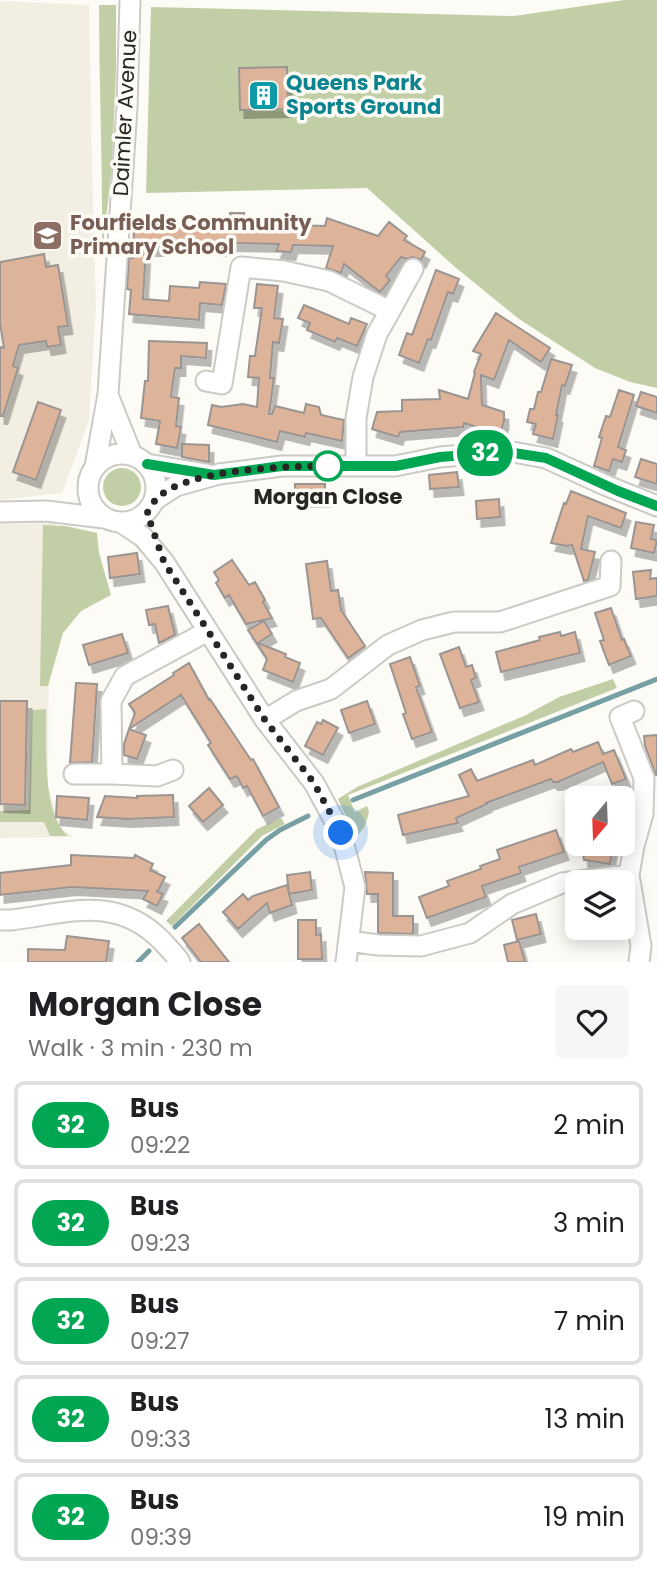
<!DOCTYPE html>
<html lang="en">
<head>
<meta charset="utf-8">
<style>
  :root { --surface:#fff; --page:#f6f6f6; --text:#202124; --muted:#757577; --line:#e0e0e0 }
  body { margin:0; font-family:Poppins,sans-serif; background:var(--page); color:var(--text); height:100vh; display:flex; flex-direction:column; font-size:26px; white-space:nowrap }
  * { box-sizing:border-box; margin:0 }
  p { font-size:23px; color:var(--muted) }
  .icon { flex:none; width:38px; height:38px; fill:none; stroke:currentColor; stroke-width:2; stroke-linecap:round; stroke-linejoin:round }
  .map { position:relative; height:962px; overflow:hidden }
  .panel { display:flex; flex-direction:column; background:var(--surface); flex:1 }
  .panel>* { flex:none }
  .badge { padding:0 14px; border-radius:23px; font-size:24px; line-height:46px }
  .needle { width:46px; rotate:199deg }
  .tools { position:absolute; left:565px; top:786px; display:grid; gap:14px }
  .tools a { display:grid; place-items:center; width:70px; height:70px; border-radius:10px; background:var(--surface); box-shadow:0 4px 18px #0003; font-size:35px }
  .you { position:absolute; width:35px; height:35px; margin:-18px; border:5px solid #fff; border-radius:50%; background:#1a73e8; box-shadow:0 0 0 10px #1a73e833 }
  .map>.badge { position:absolute; translate:-50% -50%; box-shadow:0 0 0 4px #fff }
  .round { display:grid; place-items:center; flex:none; width:74px; height:74px; border-radius:10px; background:var(--page) }
  .head { display:flex; align-items:center; justify-content:space-between; height:119px; padding:0 28px }
  h1 { font-size:33px; font-weight:700; line-height:52px }
  ul { padding:0; list-style:none }
  li { display:flex; align-items:center; gap:21px; height:88px; margin:0 14px 10px; padding:0 14px; border:4px solid var(--line); border-radius:10px }
  li div { flex:1 }
  li b { display:block; font-size:26px }
  li em { font-style:normal }
  li .badge { min-width:77px; font-weight:700; text-align:center }
  .map>svg:first-child { display:block }
  .built { fill:#f3eee2 }
  .green { fill:#c2cfa6 }
  .lines { fill:none; stroke-linecap:round; stroke-linejoin:round }
  .stream { stroke:#76a0a3; stroke-width:5 }
  .building { fill:#ddb399; stroke:#9a9592; stroke-width:2; filter:url(#shadow) }
  .minor-casing { stroke:#cccac5; stroke-width:23 }
  .minor { stroke:#fff; stroke-width:19 }
  .line-casing { stroke:#fff; stroke-width:16 }
  .line { stroke:#00a651; stroke-width:10 }
  .walk { stroke:#272624; stroke-width:7; stroke-dasharray:0 12.6 }
  .stop-dot { fill:#fff; stroke:#00a651; stroke-width:3.5 }
  .labels { text-anchor:middle; stroke-width:7; stroke-linejoin:round; paint-order:stroke }
  .culture-label { font-size:21px; font-weight:bold; fill:#0d838f; stroke:#fdfbf6; text-anchor:start }
  .street-label { font-size:21px; fill:#272624; stroke:#fdfbf6 }
  .education-label { font-size:21px; font-weight:bold; fill:#785e54; stroke:#fdfbf6; text-anchor:start }
  .stop-label { font-size:21px; font-weight:bold; fill:#272624; stroke:#fdfbf6 }
</style>
</head>
<body>
<div class="map">
<svg width="657" height="962" viewBox="0 0 657 962">
  <defs>
    <filter id="shadow"><feDropShadow dx="4.5" dy="8" stdDeviation="0" flood-color="#0004"/></filter>
  </defs>
  <rect width="100%" height="100%" fill="#fdfbf6"/>
  <path class="built" d="M 0,1 L 89,5 L 92,165 L 96,305 L 89,420 L 62,493 L 0,500 Z
    M 58,523 L 51,527 L 49,549 L 48,786 L 57,817 L 63,830 L 73,837 L 0,838 L 0,524 Z"/>
  <path class="green" d="M 624,0 L 657,0 L 657,388 L 630,382 L 595,368 L 519,319 L 455,267 L 367,188 L 146,193 L 151,7 L 514,16 Z
    M 99,5 L 116,5 L 116,71 L 112,166 L 102,254 C 103,171 99,88 99,5 Z
    M103 487a19 19 0 1 1 38 0a19 19 0 1 1-38 0Z
    M 43,525 L 66,526 L 97,533 L 99,553 L 111,595 L 81,611 L 63,633 L 48,686 L 40,686 Z
    M 613,679 L 617,688 L 348,795 L 355,812 L 367,806 L 369,811 C 367,822 365,829 355,837 L 338,799 L 357,787 L 526,715 L 559,697 Z
    M 46,709 C 47,743 41,813 68,836 L 50,836 L 44,822 L 0,822 L 0,811 L 29,810 L 32,710 Z
    M 281,818 L 285,824 L 262,836 L 172,926 L 166,921 L 257,829 Z"/>
  <g class="lines">
    <path class="stream" d="M 353,800 L 657,679
      M 175,927 L 266,840 L 280,830 L 308,816
      M 138,962 L 149,951"/>
  </g>
  <path class="building" d="M 287,67 L 288,109 L 240,110 L 239,68 Z
    M 230,213 L 244,213 L 244,223 L 325,226 L 327,218 L 378,236 L 389,222 L 407,236 L 404,240 L 425,252 L 421,260 L 413,257 L 406,259 L 401,257 L 386,276 L 390,280 L 380,292 L 344,264 L 341,273 L 326,268 L 333,246 L 293,245 L 291,252 L 276,251 L 279,244 L 230,243 L 228,248 L 215,248 L 189,239 L 187,245 L 161,244 L 160,248 L 146,248 L 143,299 L 169,301 L 170,286 L 199,288 L 200,282 L 226,284 L 222,305 L 200,303 L 199,320 L 129,314 L 131,290 L 127,289 L 128,273 L 129,258 L 133,258 L 134,224 L 230,226 Z
    M 44,254 L 46,267 L 58,265 L 68,326 L 58,327 L 61,345 L 47,347 L 46,341 L 19,345 L 13,366 L 18,368 L 3,416 L 0,416 L 0,347 L 4,348 L 0,323 L 0,262 Z
    M 436,270 L 459,279 L 453,294 L 448,292 L 431,340 L 428,339 L 419,363 L 399,355 L 407,333 L 412,335 Z
    M 257,284 L 278,286 L 274,318 L 283,319 L 279,343 L 273,342 L 270,378 L 274,378 L 269,414 L 272,414 L 275,406 L 304,413 L 306,404 L 319,407 L 321,415 L 344,420 L 342,441 L 306,433 L 305,437 L 280,431 L 277,442 L 208,425 L 212,405 L 221,407 L 243,404 L 257,407 L 259,378 L 248,377 L 250,356 L 255,356 L 262,308 L 254,308 Z
    M 304,305 L 349,324 L 351,318 L 367,324 L 357,346 L 337,338 L 335,342 L 307,330 L 310,323 L 298,318 Z
    M 496,313 L 550,348 L 541,362 L 509,340 L 494,380 L 481,375 L 482,405 L 504,412 L 504,421 L 500,434 L 464,423 L 463,427 L 400,432 L 398,437 L 372,429 L 377,412 L 402,411 L 402,400 L 440,399 L 439,390 L 468,399 L 475,373 L 474,372 L 481,354 L 473,351 Z
    M 149,341 L 207,343 L 206,358 L 181,356 L 181,368 L 175,368 L 171,397 L 179,398 L 176,426 L 181,427 L 177,448 L 156,444 L 160,421 L 141,418 L 145,381 L 148,381 Z
    M 551,359 L 572,365 L 565,386 L 562,385 L 556,415 L 558,415 L 553,439 L 533,434 L 536,424 L 527,422 L 530,409 L 534,409 L 538,392 L 541,392 Z
    M 619,390 L 634,395 L 618,447 L 626,450 L 622,462 L 613,459 L 609,471 L 594,466 L 602,438 L 599,437 L 606,416 L 610,417 Z
    M 641,392 L 657,397 L 657,413 L 636,406 Z
    M 38,402 L 61,410 L 36,480 L 13,472 Z
    M 182,444 L 209,445 L 209,462 L 182,457 Z
    M 641,459 L 657,464 L 657,484 L 635,477 Z
    M 457,472 L 459,487 L 430,489 L 429,475 Z
    M 295,484 L 325,484 L 325,499 L 295,499 Z
    M 571,491 L 626,513 L 621,528 L 588,516 L 581,549 L 595,552 L 588,580 L 584,581 L 572,545 L 567,546 L 551,543 L 564,503 L 566,504 Z
    M 499,499 L 500,517 L 477,519 L 476,501 Z
    M 636,522 L 654,525 L 651,539 L 657,540 L 654,553 L 631,548 Z
    M 137,553 L 140,574 L 110,578 L 108,557 Z
    M 232,560 L 249,585 L 255,582 L 265,600 L 263,602 L 272,618 L 246,624 L 229,595 L 225,598 L 216,583 L 219,580 L 214,572 Z
    M 327,561 L 331,591 L 338,590 L 341,610 L 365,646 L 348,658 L 321,618 L 313,619 L 306,564 Z
    M 651,570 L 650,579 L 657,578 L 657,596 L 636,599 L 633,572 Z
    M 168,606 L 175,635 L 159,643 L 155,624 L 149,625 L 146,610 Z
    M 611,608 L 622,640 L 624,639 L 631,656 L 609,665 L 600,641 L 604,640 L 595,613 Z
    M 264,621 L 272,634 L 258,643 L 286,654 L 285,657 L 300,663 L 293,682 L 263,670 L 267,659 L 248,630 Z
    M 560,632 L 561,636 L 575,632 L 580,653 L 501,672 L 496,652 L 540,640 L 539,637 Z
    M 122,634 L 128,653 L 89,665 L 83,645 Z
    M 459,647 L 466,667 L 472,665 L 476,678 L 471,680 L 479,702 L 460,708 L 440,654 Z
    M 410,657 L 420,686 L 416,687 L 432,732 L 412,739 L 403,714 L 406,713 L 390,664 Z
    M 189,663 L 209,700 L 210,699 L 251,760 L 253,759 L 279,807 L 263,816 L 247,786 L 243,788 L 237,776 L 230,779 L 208,745 L 211,743 L 181,695 L 129,729 L 135,713 L 129,704 L 174,675 L 173,673 Z
    M 76,683 L 97,684 L 92,762 L 70,763 Z
    M 0,701 L 27,701 L 25,805 L 0,804 Z
    M 367,701 L 375,724 L 349,733 L 341,710 Z
    M 323,720 L 338,728 L 323,755 L 305,746 L 317,722 L 321,724 Z
    M 129,729 L 146,735 L 137,759 L 124,755 L 124,744 Z
    M 657,735 L 657,775 L 656,775 L 645,746 L 644,736 Z
    M 598,742 L 603,754 L 614,750 L 626,779 L 612,784 L 603,762 L 558,782 L 553,782 L 551,779 L 486,803 L 487,804 L 456,818 L 458,823 L 403,835 L 398,815 L 469,796 L 459,775 L 471,769 L 477,781 L 533,760 L 535,765 L 571,749 L 573,752 Z
    M 209,788 L 223,805 L 203,822 L 189,806 Z
    M 173,795 L 174,817 L 127,819 L 97,817 L 105,796 L 137,798 L 137,796 Z
    M 57,796 L 89,798 L 87,820 L 56,817 Z
    M 556,830 L 564,852 L 519,867 L 521,873 L 482,886 L 486,897 L 427,918 L 419,897 L 449,886 L 447,881 L 481,869 L 480,866 L 500,859 L 497,850 Z
    M 582,844 L 613,844 L 610,864 L 584,860 Z
    M 71,855 L 134,858 L 135,855 L 153,864 L 150,870 L 165,877 L 158,891 L 156,891 L 163,894 L 157,906 L 143,899 L 148,891 L 72,887 L 0,895 L 0,873 L 71,865 Z
    M 310,872 L 312,890 L 289,894 L 287,875 Z
    M 365,872 L 393,873 L 393,916 L 413,916 L 413,934 L 378,933 L 378,894 L 367,894 Z
    M 287,885 L 292,905 L 270,913 L 267,903 L 238,929 L 223,912 L 243,894 L 248,900 L 253,896 Z
    M 536,914 L 541,934 L 517,940 L 512,920 Z
    M 298,920 L 316,920 L 316,935 L 321,934 L 322,959 L 298,959 Z
    M 199,924 L 229,962 L 201,962 L 182,938 Z
    M 67,936 L 109,941 L 106,962 L 28,962 L 28,949 L 65,950 Z
    M 519,941 L 525,962 L 508,962 L 504,945 Z"/>
  <g class="lines">
    <defs>
      <path id="minor" d="M 390,311 L 413,269
        M 206,381 L 222,384 L 241,267 L 284,271 L 329,281 L 390,311 L 377,334 L 363,377 L 356,418 L 356,466
        M 108,395 L 132,455
        M88 488a34 34 0 1 1 68 0a34 34 0 1 1-68 0Z
        M 147,464 L 206,474
        M 95,467 L 108,394 L 127,107 L 130,0
        M 156,499 L 176,486 L 219,474 L 282,466 L 395,466 L 440,457 L 507,451 L 546,458 L 605,485 L 657,506
        M 0,512 L 46,511 L 104,518
        M 122,523 L 143,537 L 164,562 L 265,720 L 314,783 L 341,833 L 355,887 L 346,962
        M 634,711 L 620,717 L 644,778 L 643,814 L 634,846 L 629,875 L 641,946 L 639,962
        M 265,720 L 296,701 L 331,689 L 388,645 L 422,630 L 454,622 L 500,622 L 610,586 L 611,561
        M 74,774 L 112,774 L 111,701 L 125,676 L 208,631
        M 112,774 L 157,776 L 173,770
        M 0,920 L 11,920 C 68,913 116,894 162,941 C 168,948 175,954 180,962
        M 349,941 L 378,945 L 421,946 L 470,933 L 512,904 L 562,883 L 629,875"/>
    </defs>
    <use href="#minor" class="minor-casing"/>
    <use href="#minor" class="minor"/>
  </g>
  <g class="lines">
    <defs>
      <path id="line" d="M 147,464 L 214,475 L 282,466 L 396,466 L 440,457 L 507,452 L 546,458 L 618,491 L 657,506"/>
    </defs>
    <use href="#line" class="line-casing"/>
    <use href="#line" class="line"/>
    <path class="walk" d="M 328,466 L 332,466 C 289,466 187,468 156,499 C 153,503 150,509 147,513 L 164,562 L 265,720 L 314,783 L 341,833"/>
  </g>
  <defs>
    <symbol id="building-square" viewBox="-11 -11 22 22"><rect x="-9" y="-9" width="18" height="18" rx="4" fill="#0f9aa8" stroke="#fdfbf6"/><path d="M-4-6H4V6H1V3H-1V6H-4ZM-2.5-4.3h1.7v1.8h-1.7ZM.8-4.3h1.7v1.8H.8ZM-2.5-1h1.7V.8h-1.7ZM.8-1h1.7V.8H.8Z" fill="#fff"/></symbol>
    <symbol id="school-square" viewBox="-11 -11 22 22"><rect x="-9" y="-9" width="18" height="18" rx="4" fill="#8d6e63" stroke="#fdfbf6"/><path d="M0-5L7-2L0 1L-7-2ZM-4 1L0 2.5L4 1V4Q0 6-4 4Z" fill="#fff"/></symbol>
  </defs>
  <g fill-rule="evenodd">
    <use href="#building-square" x="246" y="78" width="35" height="35"/>
    <use href="#school-square" x="30" y="218" width="35" height="35"/>
  </g>
  <circle class="stop-dot" cx="328" cy="466" r="14"/>
  <g class="labels">
    <g class="culture-label">
      <text x="286" y="90">Queens Park<tspan x="286" dy="24">Sports Ground</tspan></text>
    </g>
    <g class="street-label">
      <text transform="translate(125 113) rotate(-87)" y="7">Daimler Avenue</text>
    </g>
    <g class="education-label">
      <text x="70" y="230">Fourfields Community<tspan x="70" dy="24">Primary School</tspan></text>
    </g>
    <g class="stop-label">
      <text x="328" y="504">Morgan Close</text>
    </g>
  </g>
</svg>
<div class="tools">
<a><svg class="needle" viewBox="-14 -14 28 28"><path d="M0-13l5 13h-10z" fill="#e53935"/><path d="M0 13l5-13h-10z" fill="#757577"/></svg></a>
<a><svg class="icon" aria-label="layers" viewBox="0 0 24 24"><path d="M12 4l9 5-9 5-9-5zM3 14l9 5 9-5"/></svg></a>
</div>
<div class="you" style="left:341px;top:833px"></div>
<b class="badge" style="left:485px;top:453px;background:#00a651;color:#fff">32</b>
</div>
<section class="panel">
<div class="head"><div><h1>Morgan Close</h1><p>Walk · 3 min · 230 m</p></div><a class="round"><svg class="icon" aria-label="heart" viewBox="0 0 24 24"><path d="M12 20l-8-8c-3-5 5-10 8-4 3-6 11-1 8 4z"/></svg></a></div>
<ul>
<li><span class="badge" style="background:#00a651;color:#fff">32</span><div><b>Bus</b><p>09:22</p></div><em>2 min</em></li>
<li><span class="badge" style="background:#00a651;color:#fff">32</span><div><b>Bus</b><p>09:23</p></div><em>3 min</em></li>
<li><span class="badge" style="background:#00a651;color:#fff">32</span><div><b>Bus</b><p>09:27</p></div><em>7 min</em></li>
<li><span class="badge" style="background:#00a651;color:#fff">32</span><div><b>Bus</b><p>09:33</p></div><em>13 min</em></li>
<li><span class="badge" style="background:#00a651;color:#fff">32</span><div><b>Bus</b><p>09:39</p></div><em>19 min</em></li>
</ul>
</section>
</body>
</html>
